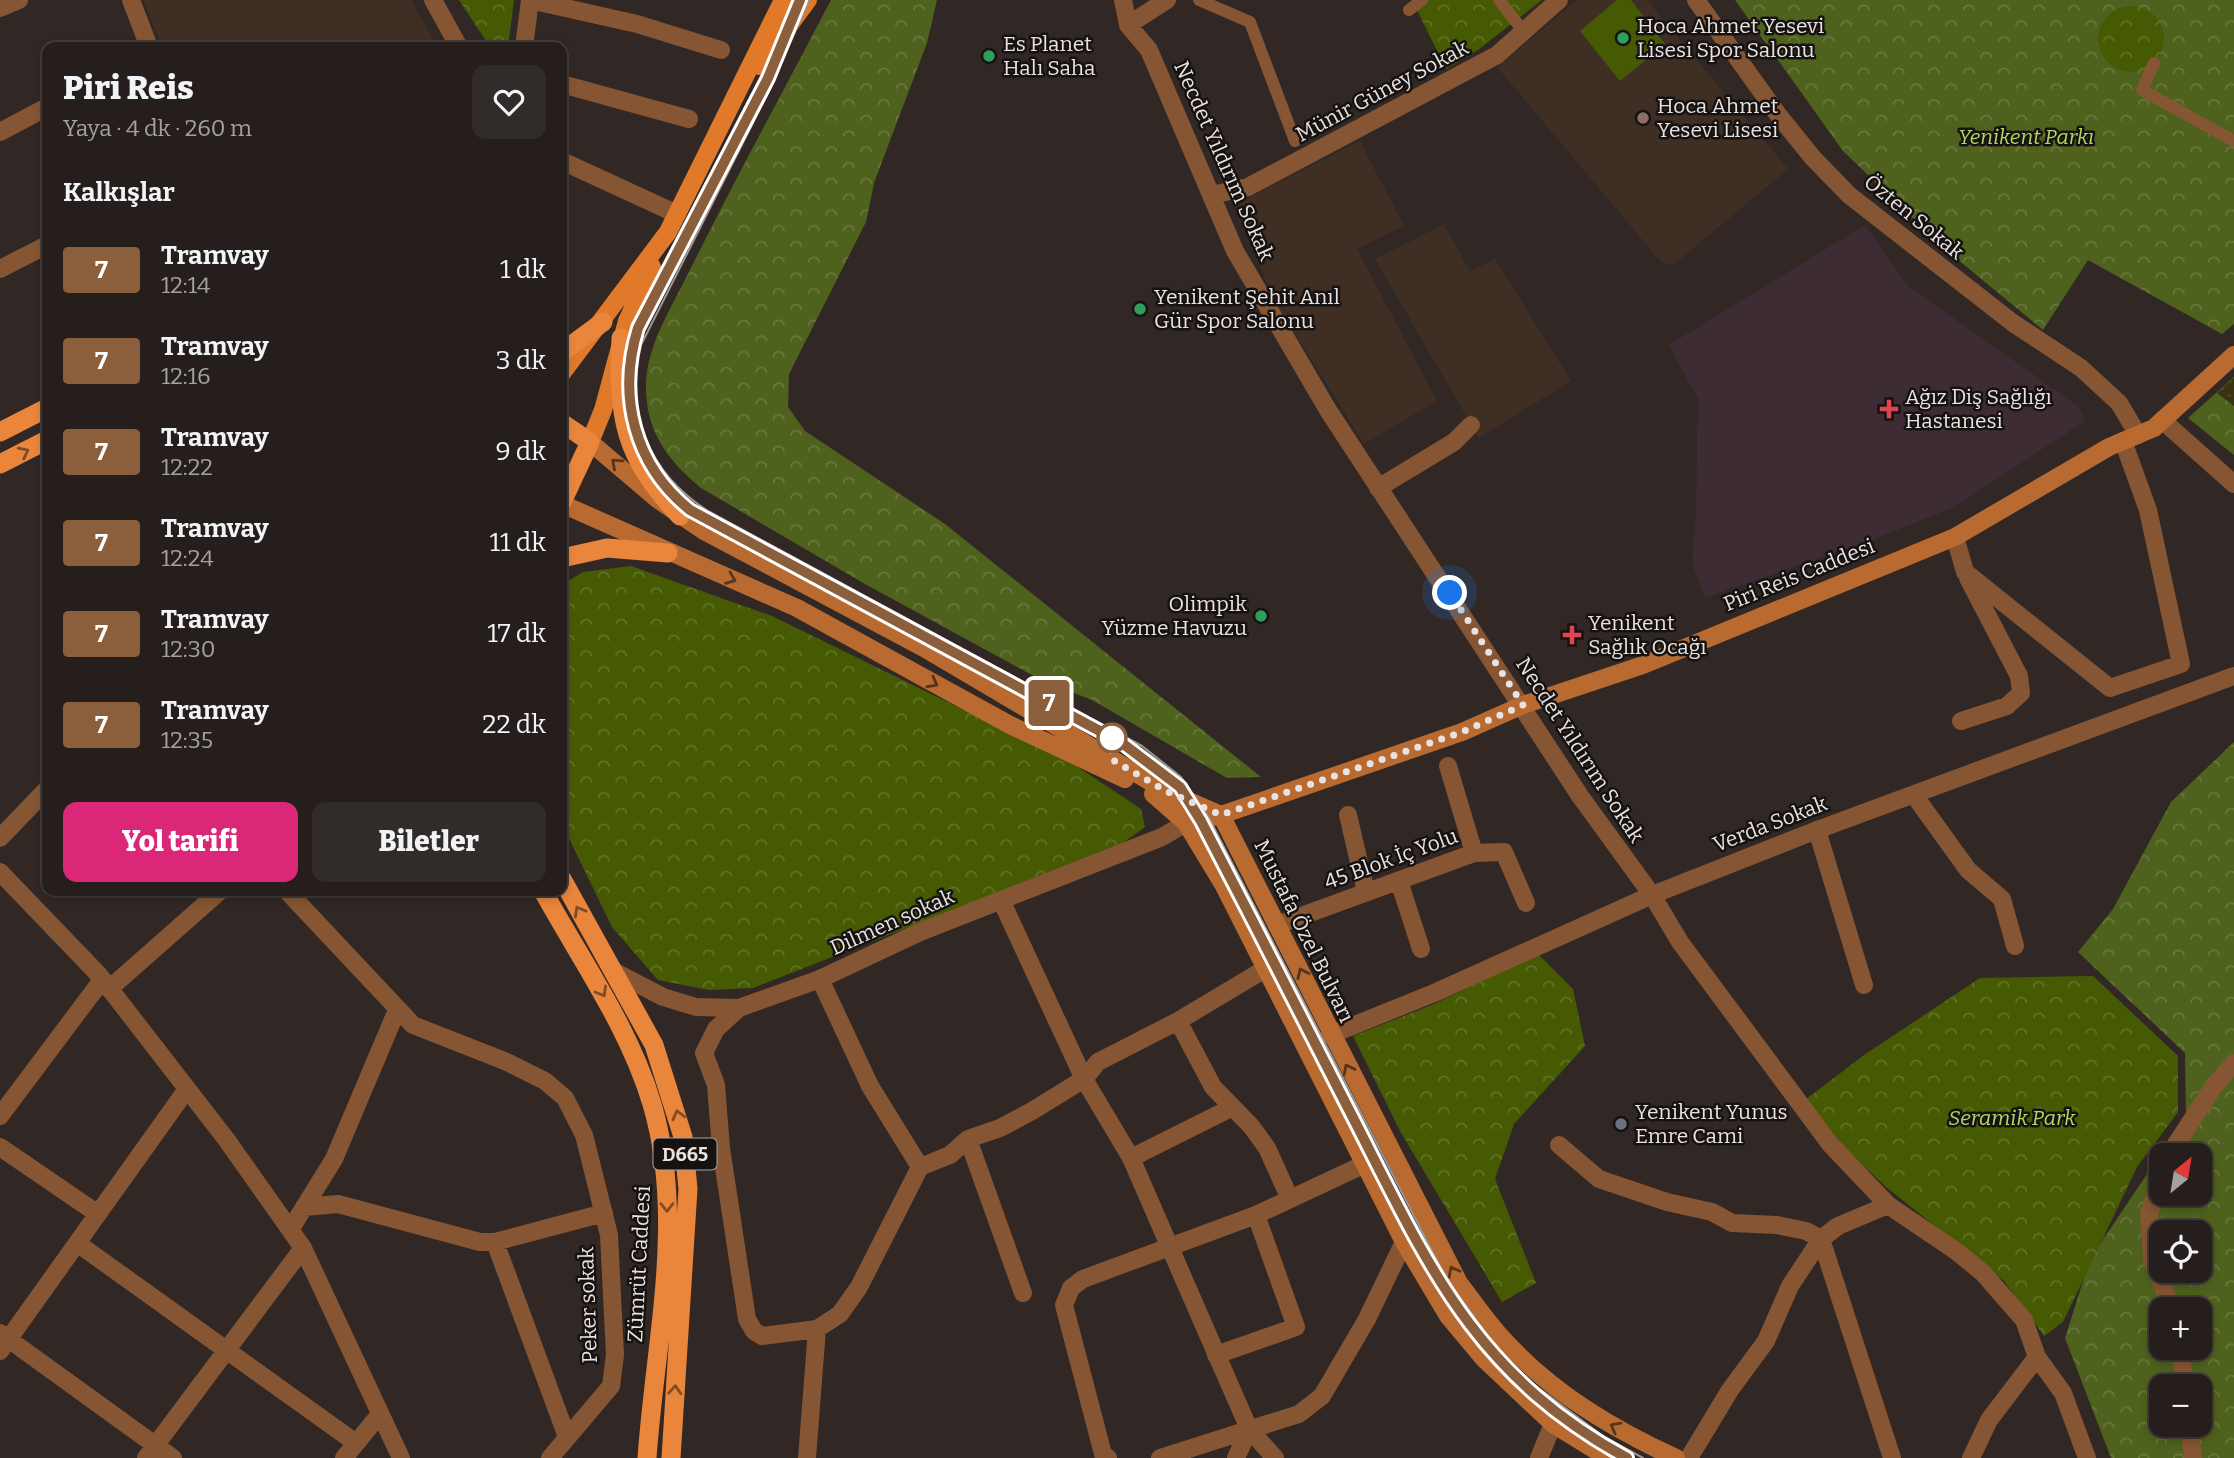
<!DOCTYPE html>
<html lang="tr">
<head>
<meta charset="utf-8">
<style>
  :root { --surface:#251e1c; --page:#312b29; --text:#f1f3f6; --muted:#a3a2a3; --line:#423c3b; --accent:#db2777 }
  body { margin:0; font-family:Bitter,serif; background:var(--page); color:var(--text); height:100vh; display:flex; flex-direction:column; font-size:26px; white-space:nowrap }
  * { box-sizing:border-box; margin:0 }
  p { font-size:23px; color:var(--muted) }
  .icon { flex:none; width:38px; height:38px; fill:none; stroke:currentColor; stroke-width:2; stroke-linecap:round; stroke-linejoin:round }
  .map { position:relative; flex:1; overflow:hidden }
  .side { position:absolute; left:42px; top:42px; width:525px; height:854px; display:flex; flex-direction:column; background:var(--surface); border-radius:14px; box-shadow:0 4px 10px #0003,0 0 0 2px var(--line) }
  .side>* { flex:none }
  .badge { padding:0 14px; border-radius:5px; font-size:24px; line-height:46px }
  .needle { width:46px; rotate:30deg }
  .buttons { position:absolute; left:2149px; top:1143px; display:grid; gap:14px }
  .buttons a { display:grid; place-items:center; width:63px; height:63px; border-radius:14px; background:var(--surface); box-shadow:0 4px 10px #0003,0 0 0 2px var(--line); font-size:35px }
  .you { position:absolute; width:35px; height:35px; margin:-18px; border:5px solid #fff; border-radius:50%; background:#1a73e8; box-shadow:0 0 0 10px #1a73e833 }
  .map>.badge { position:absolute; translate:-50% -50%; box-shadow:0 0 0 4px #fff }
  h2 { padding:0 21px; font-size:26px; line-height:63px }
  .round { display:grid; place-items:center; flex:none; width:74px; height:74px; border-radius:14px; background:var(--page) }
  .head { display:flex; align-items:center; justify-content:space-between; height:119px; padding:0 21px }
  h1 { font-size:33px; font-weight:800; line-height:52px }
  .cta { display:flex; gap:14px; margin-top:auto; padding:14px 21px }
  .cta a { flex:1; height:80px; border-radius:14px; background:var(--accent); color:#fff; font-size:28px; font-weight:800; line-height:80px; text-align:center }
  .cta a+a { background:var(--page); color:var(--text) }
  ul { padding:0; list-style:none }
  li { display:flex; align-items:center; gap:21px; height:91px; padding:0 21px }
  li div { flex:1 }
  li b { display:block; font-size:26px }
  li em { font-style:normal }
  li .badge { min-width:77px; font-weight:700; text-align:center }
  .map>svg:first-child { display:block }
  .education { fill:#3e2e24 }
  .medical { fill:#3e2c35 }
  .green { fill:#465a03 }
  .forest { fill:url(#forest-crowns); fill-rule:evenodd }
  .sand { fill:url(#sand-dots) }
  .park { fill:url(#park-crowns) }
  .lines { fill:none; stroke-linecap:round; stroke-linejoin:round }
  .pedestrian { stroke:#865533; stroke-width:12 }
  .minor { stroke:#865533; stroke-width:18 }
  .tertiary { stroke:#865533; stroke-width:18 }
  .secondary { stroke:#b96a30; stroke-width:18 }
  .primary { stroke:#e07a2a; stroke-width:18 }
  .trunk { stroke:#ea863c; stroke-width:19 }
  .tram { stroke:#9c9693; stroke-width:2 }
  .oneway { stroke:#804c26 }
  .oneway2 { stroke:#57351d }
  .line-casing { stroke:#fff; stroke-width:16 }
  .line { stroke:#8b5e3c; stroke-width:10 }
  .walk { stroke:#e8e3e0; stroke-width:7; stroke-dasharray:0 12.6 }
  .leisure-dot { fill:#2e9e5b; stroke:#161211; stroke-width:2.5 }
  .education-dot { fill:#8d6e63; stroke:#161211; stroke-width:2.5 }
  .health-dot { fill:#e0444e; stroke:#161211; stroke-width:2.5 }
  .stop-dot { fill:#fff; stroke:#8b5e3c; stroke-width:3.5 }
  .worship-dot { fill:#6b7280; stroke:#161211; stroke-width:2.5 }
  .labels { text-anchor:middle; stroke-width:5; stroke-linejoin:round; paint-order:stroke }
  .shield { fill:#161211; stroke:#a9a4a2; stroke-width:2 }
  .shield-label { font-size:19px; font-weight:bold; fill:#e8e3e0 }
  .poi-label { font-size:21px; fill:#e8e3e0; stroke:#161211; text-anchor:start }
  .street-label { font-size:21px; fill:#e8e3e0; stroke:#161211 }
  .park-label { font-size:21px; font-style:italic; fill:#b3d761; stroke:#161211 }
</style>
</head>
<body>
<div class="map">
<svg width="2234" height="1458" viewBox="0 0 2234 1458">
  <defs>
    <pattern id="forest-crowns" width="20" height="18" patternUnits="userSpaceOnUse" patternTransform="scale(1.75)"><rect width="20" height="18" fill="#4e621d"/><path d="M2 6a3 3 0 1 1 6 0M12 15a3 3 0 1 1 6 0" fill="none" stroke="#68783e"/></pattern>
    <pattern id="sand-dots" width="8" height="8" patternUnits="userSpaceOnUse" patternTransform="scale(1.75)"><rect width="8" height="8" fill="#3a3211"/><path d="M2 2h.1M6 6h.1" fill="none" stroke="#4d4628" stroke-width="1.8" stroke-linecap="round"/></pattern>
    <pattern id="park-crowns" width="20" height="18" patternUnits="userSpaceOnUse" patternTransform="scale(1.75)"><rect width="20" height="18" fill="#465a03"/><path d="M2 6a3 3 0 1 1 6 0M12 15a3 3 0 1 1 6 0" fill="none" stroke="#617227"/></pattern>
  </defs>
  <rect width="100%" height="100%" fill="#312825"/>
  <path class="education" d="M 143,0 L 411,0 L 438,47 L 162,47 Z
    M 1577,0 L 1647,0 L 1788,169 L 1673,265 L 1661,262 L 1497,67 Z
    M 1360,141 L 1404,226 L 1357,249 L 1437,401 L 1364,444 L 1273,298 L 1236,208 L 1238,203 Z
    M 1444,224 L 1470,271 L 1495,259 L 1571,381 L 1479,438 L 1375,259 Z"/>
  <path class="medical" d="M 1865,225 L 1908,286 L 2078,406 L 2085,421 L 1954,507 L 1877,538 L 1705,598 L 1692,563 L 1696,511 L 1698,399 L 1669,345 Z"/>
  <path class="green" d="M 1617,0 L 1631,0 L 1665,44 L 1620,81 L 1580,31 Z"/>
  <path class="forest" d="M 831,0 L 937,0 L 927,43 L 874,183 L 866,222 L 789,374 L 788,407 L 805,431 L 945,524 L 1261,777 L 1227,778 L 1092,700 L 1041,680 L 865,584 L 701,488 C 667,460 645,430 646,384 C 647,344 673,305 690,270 C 735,179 784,90 831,0 Z
    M 1735,0 L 2234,0 L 2234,324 L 2222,334 L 2088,260 L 2043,330 L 1945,249 L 1843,151 Z
    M 2234,377 L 2234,455 L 2188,418 Z
    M 2234,742 L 2234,1458 L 2111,1458 L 2065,1338 L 2090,1259 L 2186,1116 L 2185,1053 L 2078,952 L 2113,909 L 2171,802 ZM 2161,1155 L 2200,1155 L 2200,1194 L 2161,1194 ZM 2161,1232 L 2200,1232 L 2200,1270 L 2161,1270 ZM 2161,1309 L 2200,1309 L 2200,1348 L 2161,1348 ZM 2161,1386 L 2200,1386 L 2200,1424 L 2161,1424 Z"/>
  <path class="sand" d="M 2234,378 L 2234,406 L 2217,393 Z"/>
  <path class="park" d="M 459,0 L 514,0 L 508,47 L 490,47 Z
    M 1412,0 L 1542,0 L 1478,50 L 1446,69 Z
    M2098 39a33 33 0 1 1 66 0a33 33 0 1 1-66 0Z
    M 631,566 L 772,616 L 1072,763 L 1141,809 L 1145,827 L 1123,843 L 753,988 L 709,990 L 658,980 L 612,927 L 562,824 L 562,585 L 583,572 Z
    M 1538,954 L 1573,989 L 1585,1046 L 1514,1124 L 1495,1179 L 1536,1283 L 1502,1302 L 1400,1131 L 1353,1036 L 1434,1004 Z
    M 2093,976 L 2178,1056 L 2178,1112 L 2137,1167 L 2063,1322 L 2044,1336 L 2004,1281 L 1886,1187 L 1848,1151 L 1805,1100 L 1864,1055 L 1980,978 Z"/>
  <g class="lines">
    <path class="pedestrian" d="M 1199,0 L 1250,22 L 1295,141
      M 1499,0 L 1524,32
      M 1409,10 L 1422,0
      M 2154,63 L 2142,90 L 2234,141"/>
    <path class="minor" d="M 131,0 L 149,47
      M 433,0 L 459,47
      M 1123,0 L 1128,25 L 1149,50 L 1235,251 L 1328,410 L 1580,796 L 1652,895 L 1680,942 L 1830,1144 L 1888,1205 L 1956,1251 L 1983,1273 L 2024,1320 L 2037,1357 L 2063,1393 L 2087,1458
      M 0,8 L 19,0
      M 1128,25 L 1167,0
      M 524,47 L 530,0 L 637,24 L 721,50
      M 562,84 L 689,119
      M 0,132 L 47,107
      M 562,161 L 677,214
      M 1212,195 L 1248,187 L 1497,55 L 1559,0
      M 0,269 L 47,245
      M 1378,488 L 1454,442 L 1471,425
      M 1955,537 L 1965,572 L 2110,688 L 2181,664 L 2148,510 L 2123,441
      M 1961,721 L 2007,706 L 2021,693 L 2019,676 L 1968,578
      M 1914,795 L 1968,870 L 2002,899 L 2015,946
      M 1348,815 L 1366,892
      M 1817,830 L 1864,985
      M 0,838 L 47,789
      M 1474,853 L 1504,852 L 1526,903
      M 0,872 L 99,975 L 226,1139 L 303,1248 L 401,1458
      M 1399,881 L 1421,949
      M 287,891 L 413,1025 L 507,1062 L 545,1081 L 565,1098 L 584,1135 L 609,1235 L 615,1355 L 611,1386 L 550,1458
      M 1277,925 L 1474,853 L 1448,766
      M 109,989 L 220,891
      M 739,1008 L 716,1029 L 704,1053 L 716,1085 L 721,1148 L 747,1319 L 754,1331 L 762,1336 L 817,1329 L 807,1458
      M 1178,1021 L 1213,1087 L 1251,1126 L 1267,1148 L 1290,1199
      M 0,1116 L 102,980
      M 968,1139 L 1023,1293
      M 1559,1145 L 1599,1179 L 1667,1202 L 1712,1212 L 1732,1223 L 1777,1225 L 1806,1231 L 1821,1239 L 1892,1458
      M 0,1147 L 98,1214
      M 2169,1155 L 2214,1086 L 2234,1063
      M 1131,1158 L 1231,1108
      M 920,1167 L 950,1155 L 968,1139 L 1000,1128 L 1032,1111 L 1084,1079 L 1098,1062 L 1178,1021 L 1265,969
      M 2161,1176 L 2149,1214 L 2152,1259 L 2172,1309
      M 304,1207 L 338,1204 L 480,1242 L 495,1242 L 604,1213
      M 290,1230 L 334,1159 L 397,1010
      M 495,1242 L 567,1437
      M 77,1243 L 356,1443
      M 817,1329 L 840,1314 L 859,1287 L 920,1167 L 870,1086 L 820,979
      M 0,1333 L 173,1458
      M 2181,1348 L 2184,1386
      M 0,1351 L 187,1089
      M 1216,1355 L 1296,1327 L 1256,1215
      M 2189,1424 L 2193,1458
      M 146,1458 L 303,1248
      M 344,1458 L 380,1414
      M 1108,1458 L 1103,1454 L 1064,1305 L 1071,1288 L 1083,1279 L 1256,1215 L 1365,1164
      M 1160,1458 L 1299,1414 L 1322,1396 L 1367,1319 L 1404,1242
      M 1236,1458 L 1249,1429
      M 1539,1458 L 1553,1424
      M 1689,1458 L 1730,1390 L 1766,1341 L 1790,1286 L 1821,1239 L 1838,1226 L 1888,1205
      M 1971,1458 L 1989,1420 L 2037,1357"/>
    <path class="tertiary" d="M 1696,0 L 1779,116 L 1813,158 L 1849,195 L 2013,323 L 2081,368 L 2119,403 L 2138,435
      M 2162,420 L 2234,484
      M 1001,900 L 1084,1079 L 1131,1158 L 1249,1429 L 1275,1458
      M 613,971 L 663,997 L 696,1007 L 739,1008 L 820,979 L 920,932 L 1162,837 L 1186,823
      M 1330,1035 L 1434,993 L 1652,895 L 1817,830 L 2234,676"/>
    <path class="secondary" d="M 590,442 L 657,499 L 704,531 L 924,648 L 1166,791 L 1221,815 L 1459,1283 C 1474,1302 1487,1322 1503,1339 C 1551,1392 1611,1428 1676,1458
      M 562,504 L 797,608 L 1010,725 L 1125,779
      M 1153,794 L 1186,823 L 1223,884 L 1404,1242 L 1448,1316 L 1484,1359 L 1553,1424 L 1608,1458
      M 1186,823 L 1221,815 L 1462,732 L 1523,705 L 1643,665 L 1955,537 L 2109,447 L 2154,428 L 2234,355"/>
    <path class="primary" d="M 759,66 L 808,0
      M 562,373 L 668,232 L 783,0
      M 590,442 L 603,410 L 627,321 L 652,267"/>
    <path class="trunk" d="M 621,338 C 618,419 623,455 680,516
      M 562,352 L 603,322
      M 562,423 L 590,442 L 562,502
      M 0,432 L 47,408
      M 0,464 L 47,440
      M 562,558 L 607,548 L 668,553
      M 562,879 L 654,1045 L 683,1137 L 688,1189 L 671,1458
      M 543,891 C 581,960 629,1027 652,1104 C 686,1219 655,1341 647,1458"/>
    <path class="tram" d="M 809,0 L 769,91 L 641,345 C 625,415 648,472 708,511 L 1142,746 L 1181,777 L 1209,818 L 1446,1278 L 1501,1354 L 1528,1380 L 1603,1436 L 1643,1458"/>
  </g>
  <defs><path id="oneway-chevron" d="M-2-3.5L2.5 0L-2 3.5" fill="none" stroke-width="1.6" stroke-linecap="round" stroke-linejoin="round" transform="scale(1.75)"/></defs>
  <g class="oneway">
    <use href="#oneway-chevron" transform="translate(24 452) rotate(-27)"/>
    <use href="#oneway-chevron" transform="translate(579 911) rotate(-119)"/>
    <use href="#oneway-chevron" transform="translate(602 992) rotate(60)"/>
    <use href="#oneway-chevron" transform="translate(678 1115) rotate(-104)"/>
    <use href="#oneway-chevron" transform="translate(667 1207) rotate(89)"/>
    <use href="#oneway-chevron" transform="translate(675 1390) rotate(-87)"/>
  </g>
  <g class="oneway2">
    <use href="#oneway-chevron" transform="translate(616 463) rotate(-138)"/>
    <use href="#oneway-chevron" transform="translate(731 579) rotate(22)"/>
    <use href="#oneway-chevron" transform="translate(933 683) rotate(29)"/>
    <use href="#oneway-chevron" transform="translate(1302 973) rotate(-115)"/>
    <use href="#oneway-chevron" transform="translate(1348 1069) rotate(-117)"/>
    <use href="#oneway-chevron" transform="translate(1453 1271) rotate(-118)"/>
    <use href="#oneway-chevron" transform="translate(1615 1427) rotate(-152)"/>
  </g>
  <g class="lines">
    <defs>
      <path id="line" d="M 800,0 L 768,78 L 638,328 C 617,396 634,465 690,510 L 1122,743 L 1180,787 L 1201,821 C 1250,915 1298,1010 1346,1104 C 1425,1257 1468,1371 1627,1458"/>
    </defs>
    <use href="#line" class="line-casing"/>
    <use href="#line" class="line"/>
    <path class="walk" d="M 1112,738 L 1111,759 L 1166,791 L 1221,815 L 1462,732 L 1523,705 L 1450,593"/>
  </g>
  <g class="leisure-dot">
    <circle cx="1623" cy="38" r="7"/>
    <circle cx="989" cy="56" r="7"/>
    <circle cx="1140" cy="309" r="7"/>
    <circle cx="1261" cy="616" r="7"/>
  </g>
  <circle class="education-dot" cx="1643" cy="118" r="7"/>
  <g class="health-dot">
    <path d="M1885.5 398.5h7v7h7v7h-7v7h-7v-7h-7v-7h7z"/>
    <path d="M1568.5 624.5h7v7h7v7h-7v7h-7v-7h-7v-7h7z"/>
  </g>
  <circle class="stop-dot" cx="1112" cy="738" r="14"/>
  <circle class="worship-dot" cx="1621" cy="1124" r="7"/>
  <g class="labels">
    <rect class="shield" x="653.5" y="1138.5" width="63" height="31" rx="5"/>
    <g class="shield-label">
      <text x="685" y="1161">D665</text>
    </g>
    <g class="poi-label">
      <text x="1637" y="33">Hoca Ahmet Yesevi<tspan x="1637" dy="24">Lisesi Spor Salonu</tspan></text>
      <text x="1003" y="51">Es Planet<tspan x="1003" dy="24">Halı Saha</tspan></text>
      <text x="1657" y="113">Hoca Ahmet<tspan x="1657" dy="24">Yesevi Lisesi</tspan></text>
      <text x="1154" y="304">Yenikent Şehit Anıl<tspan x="1154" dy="24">Gür Spor Salonu</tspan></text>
      <text x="1905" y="404">Ağız Diş Sağlığı<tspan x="1905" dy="24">Hastanesi</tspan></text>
      <text x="1247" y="611" text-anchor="end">Olimpik<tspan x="1247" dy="24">Yüzme Havuzu</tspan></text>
      <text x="1588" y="630">Yenikent<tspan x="1588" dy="24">Sağlık Ocağı</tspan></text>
      <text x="1635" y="1119">Yenikent Yunus<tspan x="1635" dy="24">Emre Cami</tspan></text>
    </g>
    <g class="street-label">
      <text transform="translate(1382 91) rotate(-28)" y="7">Münir Güney Sokak</text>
      <text transform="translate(1224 161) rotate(66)" y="7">Necdet Yıldırım Sokak</text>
      <text transform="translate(1914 217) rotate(39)" y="7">Özten Sokak</text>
      <text transform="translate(1799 575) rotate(-22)" y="7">Piri Reis Caddesi</text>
      <text transform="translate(1580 750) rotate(57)" y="7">Necdet Yıldırım Sokak</text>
      <text transform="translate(1770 824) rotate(-21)" y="7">Verda Sokak</text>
      <text transform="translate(1391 859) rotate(-20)" y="7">45 Blok İç Yolu</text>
      <text transform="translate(892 922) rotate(-24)" y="7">Dilmen sokak</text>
      <text transform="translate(1304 931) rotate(64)" y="7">Mustafa Özel Bulvarı</text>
      <text transform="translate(639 1264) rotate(-87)" y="7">Zümrüt Caddesi</text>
      <text transform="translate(588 1305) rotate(-92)" y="7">Peker sokak</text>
    </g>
    <g class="park-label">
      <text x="2026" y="144">Yenikent Parkı</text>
      <text x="2012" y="1125">Seramik Park</text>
    </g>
  </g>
</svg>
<div class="buttons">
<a><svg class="needle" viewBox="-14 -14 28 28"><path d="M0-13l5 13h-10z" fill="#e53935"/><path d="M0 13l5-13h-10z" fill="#a3a2a3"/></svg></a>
<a><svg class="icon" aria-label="locate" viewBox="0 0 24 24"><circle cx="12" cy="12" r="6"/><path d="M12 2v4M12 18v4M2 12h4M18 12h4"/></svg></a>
<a>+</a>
<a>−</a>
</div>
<div class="you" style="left:1450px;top:593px"></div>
<b class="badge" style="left:1049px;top:703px;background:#8b5e3c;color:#fff">7</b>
<section class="side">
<div class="head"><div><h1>Piri Reis</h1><p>Yaya · 4 dk · 260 m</p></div><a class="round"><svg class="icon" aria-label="heart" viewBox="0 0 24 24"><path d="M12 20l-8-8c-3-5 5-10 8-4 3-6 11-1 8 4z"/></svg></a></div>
<h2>Kalkışlar</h2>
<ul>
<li><span class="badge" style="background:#8b5e3c;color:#fff">7</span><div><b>Tramvay</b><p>12:14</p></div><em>1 dk</em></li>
<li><span class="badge" style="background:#8b5e3c;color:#fff">7</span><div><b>Tramvay</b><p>12:16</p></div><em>3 dk</em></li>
<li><span class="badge" style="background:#8b5e3c;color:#fff">7</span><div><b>Tramvay</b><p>12:22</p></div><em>9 dk</em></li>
<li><span class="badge" style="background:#8b5e3c;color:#fff">7</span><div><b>Tramvay</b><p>12:24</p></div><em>11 dk</em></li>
<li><span class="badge" style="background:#8b5e3c;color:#fff">7</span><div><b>Tramvay</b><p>12:30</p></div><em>17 dk</em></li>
<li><span class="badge" style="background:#8b5e3c;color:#fff">7</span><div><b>Tramvay</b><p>12:35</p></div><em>22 dk</em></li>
</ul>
<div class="cta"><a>Yol tarifi</a><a>Biletler</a></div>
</section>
</div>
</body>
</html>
